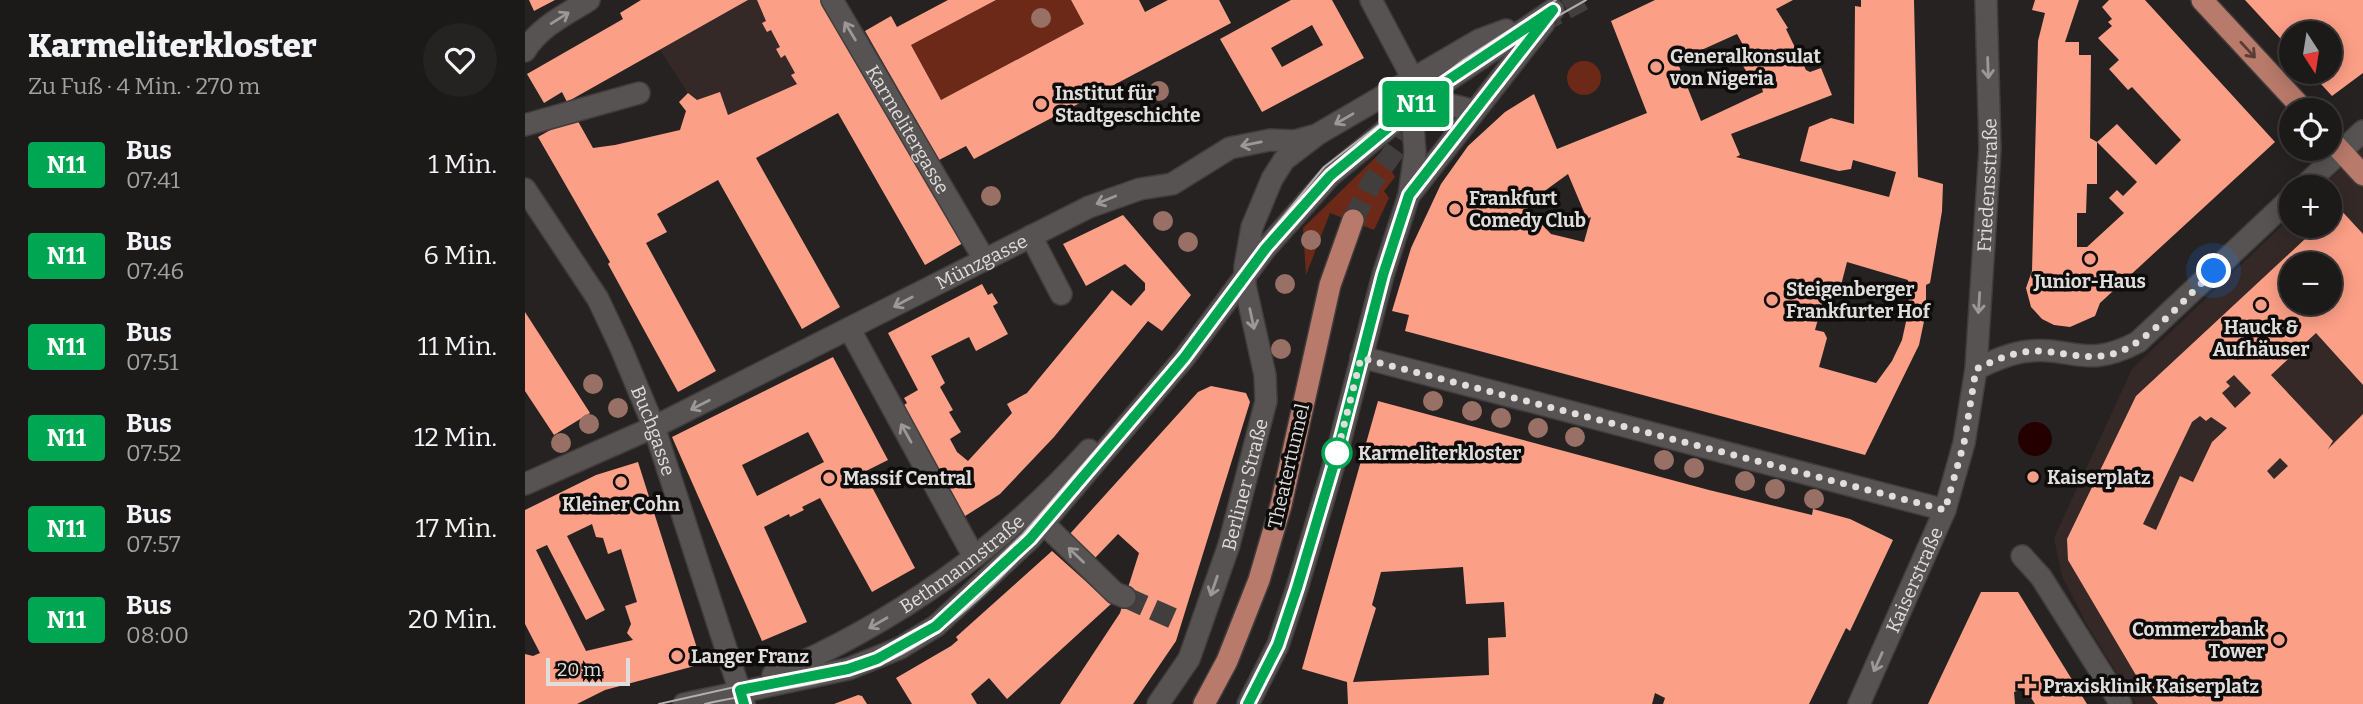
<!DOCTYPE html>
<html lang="de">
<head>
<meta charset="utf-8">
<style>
  :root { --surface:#1c1a19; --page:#252322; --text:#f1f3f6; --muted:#a0a1a2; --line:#3a3838 }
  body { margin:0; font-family:Bitter,serif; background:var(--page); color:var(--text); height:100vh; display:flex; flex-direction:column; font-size:26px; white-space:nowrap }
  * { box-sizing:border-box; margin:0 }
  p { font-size:23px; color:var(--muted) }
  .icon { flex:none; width:38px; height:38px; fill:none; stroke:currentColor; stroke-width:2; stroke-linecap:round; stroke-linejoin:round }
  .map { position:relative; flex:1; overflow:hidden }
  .sheet { display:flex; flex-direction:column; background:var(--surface); width:525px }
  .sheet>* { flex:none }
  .badge { padding:0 14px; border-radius:5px; font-size:24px; line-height:46px }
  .needle { width:46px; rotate:168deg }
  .fabs { position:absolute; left:1754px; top:21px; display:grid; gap:14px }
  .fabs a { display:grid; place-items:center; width:63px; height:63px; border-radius:50%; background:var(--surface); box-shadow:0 4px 18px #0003,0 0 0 2px var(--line); font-size:35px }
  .scale { position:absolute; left:21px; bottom:18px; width:84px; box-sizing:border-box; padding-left:7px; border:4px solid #e0dddd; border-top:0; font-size:19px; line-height:24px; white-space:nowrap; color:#e0dddd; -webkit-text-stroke:5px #0e0c0b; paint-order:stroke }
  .you { position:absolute; width:35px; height:35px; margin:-18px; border:5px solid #fff; border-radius:50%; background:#1a73e8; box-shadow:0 0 0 10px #1a73e833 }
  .map>.badge { position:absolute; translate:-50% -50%; box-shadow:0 0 0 4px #fff }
  .round { display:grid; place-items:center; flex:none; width:74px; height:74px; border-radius:37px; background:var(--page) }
  .overview { display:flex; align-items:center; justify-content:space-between; height:119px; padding:0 28px }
  h1 { font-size:33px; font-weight:800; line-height:52px }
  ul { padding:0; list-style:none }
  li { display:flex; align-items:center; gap:21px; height:91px; padding:0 28px }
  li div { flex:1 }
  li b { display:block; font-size:26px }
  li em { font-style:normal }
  li .badge { min-width:77px; font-weight:700; text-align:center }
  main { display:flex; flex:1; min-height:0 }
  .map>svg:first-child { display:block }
  .built { fill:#342926; fill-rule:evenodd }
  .green { fill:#6c2917 }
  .water { fill:#250000 }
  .building { fill:#fc9f87; fill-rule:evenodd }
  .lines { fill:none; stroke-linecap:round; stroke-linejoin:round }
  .minor-tunnel { stroke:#423e3d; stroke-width:21; stroke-dasharray:21 10; stroke-linecap:butt }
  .major-tunnel { stroke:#423e3d; stroke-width:21; stroke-dasharray:21 10; stroke-linecap:butt }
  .minor-casing { stroke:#413d3d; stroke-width:24 }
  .major-casing { stroke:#413d3d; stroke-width:24 }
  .minor { stroke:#575352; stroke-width:21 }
  .major { stroke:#b87a6a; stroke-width:21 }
  .tram { stroke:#b2afae; stroke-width:2 }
  .tree { fill:#997065 }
  .oneway { stroke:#9c9898 }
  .oneway2 { stroke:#5a3d36 }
  .line-casing { stroke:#fff; stroke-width:16 }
  .line { stroke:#00a651; stroke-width:10 }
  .walk { stroke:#e0dddd; stroke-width:7; stroke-dasharray:0 12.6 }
  .poi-dot { fill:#f49e87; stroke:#0e0c0b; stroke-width:2.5 }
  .stop-dot { fill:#fff; stroke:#00a651; stroke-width:3.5 }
  .labels { text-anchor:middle; stroke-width:7; stroke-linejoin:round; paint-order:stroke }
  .poi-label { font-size:19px; font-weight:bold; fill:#e0dddd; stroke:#0e0c0b; text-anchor:start }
  .street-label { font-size:19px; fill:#e0dddd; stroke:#0e0c0b }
  .stop-label { font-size:19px; font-weight:bold; fill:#e0dddd; stroke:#0e0c0b; text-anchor:start }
</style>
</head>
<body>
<main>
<section class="sheet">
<div class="overview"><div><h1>Karmeliterkloster</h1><p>Zu Fuß · 4 Min. · 270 m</p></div><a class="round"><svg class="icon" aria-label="heart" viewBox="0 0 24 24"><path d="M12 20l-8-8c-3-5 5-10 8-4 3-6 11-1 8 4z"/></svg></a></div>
<ul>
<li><span class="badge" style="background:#00a651;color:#fff">N11</span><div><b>Bus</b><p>07:41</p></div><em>1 Min.</em></li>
<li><span class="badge" style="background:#00a651;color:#fff">N11</span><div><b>Bus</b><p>07:46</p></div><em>6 Min.</em></li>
<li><span class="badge" style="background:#00a651;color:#fff">N11</span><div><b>Bus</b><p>07:51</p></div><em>11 Min.</em></li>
<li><span class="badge" style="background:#00a651;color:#fff">N11</span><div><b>Bus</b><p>07:52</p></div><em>12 Min.</em></li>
<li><span class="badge" style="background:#00a651;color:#fff">N11</span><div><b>Bus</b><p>07:57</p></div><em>17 Min.</em></li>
<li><span class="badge" style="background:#00a651;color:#fff">N11</span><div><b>Bus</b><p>08:00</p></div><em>20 Min.</em></li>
</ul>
</section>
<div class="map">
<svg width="1838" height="704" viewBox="0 0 1838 704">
  <rect width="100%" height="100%" fill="#262221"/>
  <path class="built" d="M 223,0 L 296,0 L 328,53 L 242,99 L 203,115 L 172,100 L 163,93 L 135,50 Z
    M 1838,148 L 1838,704 L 1611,704 L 1561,623 L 1537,576 L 1529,538 L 1607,369 L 1766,217 L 1766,226 L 1804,226 L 1804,187 L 1797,187 ZM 1766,264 L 1804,264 L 1804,303 L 1766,303 Z"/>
  <path class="green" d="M 471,0 L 546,0 L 559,24 L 416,100 L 386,45 Z
    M1042 78a17 17 0 1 1 34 0a17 17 0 1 1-34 0Z
    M 855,153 L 870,177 L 859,191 L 864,198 L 849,230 L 805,213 L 781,275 L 778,228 Z"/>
  <path class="water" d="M1493 439a17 17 0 1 1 34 0a17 17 0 1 1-34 0Z"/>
  <path class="building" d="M 4,0 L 30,0 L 9,11 Z
    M 116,0 L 223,0 L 42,102 L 37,92 L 19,103 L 2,74 L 98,19 L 95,13 Z
    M 232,0 L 296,0 L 438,243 L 400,265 L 313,113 L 231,158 L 315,307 L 277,329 L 193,180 L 132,214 L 142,232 L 121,243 L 191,371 L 153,392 L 83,264 L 85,262 L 13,137 L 50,116 L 68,148 L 90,145 L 155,130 L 161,111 L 154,102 L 163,93 L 172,100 L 195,92 L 203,115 L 272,84 L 266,75 L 270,73 L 260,55 L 256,58 L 251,49 L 255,47 L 246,30 L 242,32 L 237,23 L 241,21 Z
    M 423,0 L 471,0 L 386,45 L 416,100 L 559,24 L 546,0 L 614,0 L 620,12 L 643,0 L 694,0 L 706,23 L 449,159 L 441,146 L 414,160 L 340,31 L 366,16 L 372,27 Z
    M 766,0 L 807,0 L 839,58 L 737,112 L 695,39 ZM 787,25 L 798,45 L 757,67 L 746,48 Z
    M 1130,0 L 1268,0 L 1251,9 L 1263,28 L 1261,29 L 1281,70 L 1285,72 L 1296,68 L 1307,95 L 1206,134 L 1215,155 L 1211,157 L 1364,197 L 1371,172 L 1328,160 L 1326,169 L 1314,171 L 1275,161 L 1284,127 L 1306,118 L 1329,124 L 1330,6 L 1336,7 L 1336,0 L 1389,0 L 1393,177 L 1418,184 L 1417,211 L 1405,283 L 1401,285 L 1401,312 L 1394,345 L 1340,455 L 880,331 L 884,315 L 867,311 L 886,248 L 916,184 L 943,146 L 980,112 L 1009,94 L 1032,149 L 1122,113 L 1086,21 ZM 1212,34 L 1218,45 L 1215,46 L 1224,56 L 1221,58 L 1224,64 L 1218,66 L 1223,74 L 1227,72 L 1231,78 L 1234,77 L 1238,92 L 1176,121 L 1152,61 ZM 1043,174 L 1062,219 L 1066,217 L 1059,242 L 1026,234 L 1002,209 L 1014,195 ZM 1322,262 L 1383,280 L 1384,308 L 1377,340 L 1367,361 L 1351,383 L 1294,367 L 1302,338 L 1299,332 L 1290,330 L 1300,294 L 1308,296 L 1314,293 Z
    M 1510,0 L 1554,0 L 1540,42 L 1554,42 L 1554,55 L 1566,55 L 1565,138 L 1572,142 L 1572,184 L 1562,184 L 1561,213 L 1552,213 L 1552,247 L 1562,247 L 1599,213 L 1584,198 L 1592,190 L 1598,196 L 1612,182 L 1572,142 L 1592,124 L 1631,165 L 1656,140 L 1607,87 L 1603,90 L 1584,69 L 1594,60 L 1573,38 L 1587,26 L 1583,22 L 1587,19 L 1577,7 L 1584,0 L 1620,0 L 1750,142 L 1575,303 L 1570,316 L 1545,327 L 1529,325 L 1517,319 L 1506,307 L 1501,288 L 1507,271 L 1513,41 L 1520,13 L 1507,10 Z
    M 1720,0 L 1838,0 L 1838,73 L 1807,96 L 1785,72 L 1804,72 L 1804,33 L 1766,33 L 1766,50 Z
    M 1814,208 L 1838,234 L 1838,385 L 1791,333 L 1746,375 L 1808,441 L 1803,449 L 1838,414 L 1838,704 L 1633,704 L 1615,682 L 1543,560 L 1542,539 L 1611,396 L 1794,226 L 1804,226 L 1804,217 ZM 1766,264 L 1804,264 L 1804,303 L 1766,303 ZM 1709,375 L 1726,393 L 1710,408 L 1697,393 L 1705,386 L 1701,382 ZM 1675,416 L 1681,421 L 1686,417 L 1702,428 L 1687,442 L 1668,482 L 1655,476 L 1631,530 L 1618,524 L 1667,422 ZM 1755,458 L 1763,466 L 1749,479 L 1742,471 Z
    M 598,215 L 666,295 L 637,331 L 623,321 L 529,437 L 475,494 L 437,518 L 379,405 L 382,403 L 379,398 L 393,390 L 363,333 L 457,284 L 463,295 L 467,293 L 473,303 L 468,306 L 483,334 L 451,351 L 444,337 L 406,356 L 420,383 L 415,387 L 428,410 L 424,412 L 436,432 L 425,439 L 432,452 L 443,461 L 487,413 L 482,404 L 502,393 L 587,290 L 606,306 L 620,290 L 620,283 L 600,264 L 561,286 L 538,244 Z
    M 0,312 L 65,413 L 29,435 L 0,391 Z
    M 308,357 L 363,460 L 339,472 L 390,568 L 347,592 L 295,498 L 277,507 L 279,510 L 265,517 L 264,514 L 239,527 L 282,622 L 237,641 L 147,437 ZM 283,432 L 299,462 L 232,496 L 217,465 Z
    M 686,386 L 721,393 L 725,402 L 651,641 L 608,704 L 535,704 L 595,613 L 614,553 L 593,534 L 569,559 L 543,536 L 673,392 Z
    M 853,401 L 1184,490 L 1287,515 L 1288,509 L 1325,519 L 1368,540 L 1325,631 L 1321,628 L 1284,704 L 1138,704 L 1140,698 L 1130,693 L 1127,704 L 823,704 L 822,682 L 777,669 ZM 938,567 L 941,604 L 979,602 L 981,637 L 963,638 L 964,675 L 828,682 L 851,608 L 847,605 L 856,572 Z
    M 113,462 L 177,664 L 80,690 L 52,704 L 0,704 L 0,654 L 8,656 L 15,653 L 0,624 L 0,510 L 71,475 ZM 67,524 L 71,537 L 78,538 L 83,554 L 96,549 L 112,602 L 100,606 L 106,624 L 102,633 L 108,640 L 61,651 L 11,550 L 22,545 L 61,620 L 80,610 L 42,536 Z
    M 527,551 L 586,604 L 482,699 L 464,678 L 446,694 L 452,704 L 387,704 L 371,678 L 426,646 L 433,640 L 431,637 Z
    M 1456,592 L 1493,592 L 1562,704 L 1510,704 L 1500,688 L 1489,692 L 1490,704 L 1403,704 Z
    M 333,695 L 337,696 L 342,704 L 309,704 Z"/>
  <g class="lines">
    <path class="minor-tunnel" d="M 600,597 L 656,622"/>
    <path class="major-tunnel" d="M 1014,24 L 1058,0
      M 828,220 L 847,182 L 895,115"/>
    <defs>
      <g id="minor">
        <path id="s1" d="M 307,0 L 459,259"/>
        <path d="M 846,0 L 898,98 L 950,111"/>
        <path d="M 0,51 C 14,27 40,15 64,0"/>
        <path d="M 0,125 L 114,93"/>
        <path d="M 1778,187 L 1838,131"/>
        <path id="s2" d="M 0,189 L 73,299 L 96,348 L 129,427 L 219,704"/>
        <path d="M 886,193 L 1019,23"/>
        <path d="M 506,236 L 536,294"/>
        <path d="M 325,330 L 449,557"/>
        <path d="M 836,357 L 1420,510"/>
        <path d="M 1451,369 C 1465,362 1481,355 1497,352 C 1545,344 1559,371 1613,342 L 1766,198"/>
        <path id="s3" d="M 0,484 L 129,427 L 564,207 L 615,189 L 647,184 L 705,148 L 745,140 L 770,141 L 787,136"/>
        <path d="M 509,514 L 590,593 L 600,597"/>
        <path d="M 1497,556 L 1516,577 L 1596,704"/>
        <path id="s4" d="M 248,675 C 369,624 477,547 564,450"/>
        <path d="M 159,704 L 323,669 L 375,648 L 411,626 L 505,539 L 659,358 L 741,248 L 805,176 L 910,89 L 1028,10"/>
        <path id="s5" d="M 633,704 L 664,659 L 704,545 L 741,401 L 740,375 L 720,285 L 720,266 L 727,227 L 747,179 L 759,160 L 793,134 L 954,40 L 981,30"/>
        <path d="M 723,704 L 753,645 L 772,588 L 811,457 L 858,275 L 884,195 L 890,153 L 886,97"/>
        <path id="s6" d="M 1334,704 L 1420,510 L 1439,443 L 1451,369 L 1465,149 L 1461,0"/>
      </g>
      <path id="major" d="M 1677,0 L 1779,110
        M 1804,138 L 1838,175
        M 679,704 L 702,661 L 734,580 L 756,505 L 805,285 L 828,220"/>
    </defs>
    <use href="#minor" class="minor-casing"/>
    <use href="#major" class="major-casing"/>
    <use href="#minor" class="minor"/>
    <use href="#major" class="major"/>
    <path class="tram" d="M 134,704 L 335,659 L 360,649 L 414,616 L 498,534 L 651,357 L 743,235 L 799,167 L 938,60 L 1031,0
      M 180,704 C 246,689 316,686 377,654 C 442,620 493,561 540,506 C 580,459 623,414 661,365 C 697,319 728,270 767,226 C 848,133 954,59 1061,0"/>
  </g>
  <g class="tree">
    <circle cx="516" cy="18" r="10"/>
    <circle cx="634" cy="91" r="10"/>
    <circle cx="466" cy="196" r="10"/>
    <circle cx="638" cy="221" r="10"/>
    <circle cx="786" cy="240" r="10"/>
    <circle cx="663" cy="242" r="10"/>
    <circle cx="760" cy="284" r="10"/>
    <circle cx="756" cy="349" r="10"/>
    <circle cx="68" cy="384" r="10"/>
    <circle cx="908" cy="401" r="10"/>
    <circle cx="93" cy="408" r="10"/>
    <circle cx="947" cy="411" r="10"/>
    <circle cx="976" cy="418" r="10"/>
    <circle cx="64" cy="424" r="10"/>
    <circle cx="1013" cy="428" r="10"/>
    <circle cx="1050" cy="437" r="10"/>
    <circle cx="36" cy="443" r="10"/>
    <circle cx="1139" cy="460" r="10"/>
    <circle cx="1169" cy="468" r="10"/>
    <circle cx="1220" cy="481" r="10"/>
    <circle cx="1250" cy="489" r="10"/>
    <circle cx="1289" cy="499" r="10"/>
  </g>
  <defs><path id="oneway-shaft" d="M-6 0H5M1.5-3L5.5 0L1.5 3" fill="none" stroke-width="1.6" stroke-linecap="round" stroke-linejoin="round" transform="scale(1.75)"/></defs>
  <g class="oneway">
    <use href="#oneway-shaft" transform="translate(35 18) rotate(-32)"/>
    <use href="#oneway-shaft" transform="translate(325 31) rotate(-121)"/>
    <use href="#oneway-shaft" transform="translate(1463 68) rotate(88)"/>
    <use href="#oneway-shaft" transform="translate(819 119) rotate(150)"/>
    <use href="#oneway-shaft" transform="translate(726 144) rotate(169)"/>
    <use href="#oneway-shaft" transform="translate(581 200) rotate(158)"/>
    <use href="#oneway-shaft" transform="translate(378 302) rotate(152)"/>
    <use href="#oneway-shaft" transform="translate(1454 303) rotate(94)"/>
    <use href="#oneway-shaft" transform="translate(727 319) rotate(78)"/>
    <use href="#oneway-shaft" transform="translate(175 405) rotate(153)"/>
    <use href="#oneway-shaft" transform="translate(381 433) rotate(-119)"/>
    <use href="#oneway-shaft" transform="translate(551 555) rotate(-136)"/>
    <use href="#oneway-shaft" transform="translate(689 586) rotate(109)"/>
    <use href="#oneway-shaft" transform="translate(353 623) rotate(150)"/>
    <use href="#oneway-shaft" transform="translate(1353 662) rotate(114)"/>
  </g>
  <use class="oneway2" href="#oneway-shaft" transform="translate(1723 50) rotate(47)"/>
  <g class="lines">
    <defs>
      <path id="line" d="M 219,704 L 215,690 L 323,669 L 352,659 L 411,626 L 505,539 L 659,358 L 741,248 L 805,176 L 910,89 L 1028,10 L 884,195 L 858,275 L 811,457 L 772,588 L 753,645 L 723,704"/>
    </defs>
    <use href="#line" class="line-casing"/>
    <use href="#line" class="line"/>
    <path class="walk" d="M 812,453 L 811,457 L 836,358 L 1420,510 L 1439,443 L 1451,369 C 1472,359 1493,350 1517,351 C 1543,353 1565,361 1591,353 C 1623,343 1664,294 1689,271"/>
  </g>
  <g class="poi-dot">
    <circle cx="1131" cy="67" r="7"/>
    <circle cx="516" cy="104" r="7"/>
    <circle cx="930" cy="209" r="7"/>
    <circle cx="1565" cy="259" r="7"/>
    <circle cx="1247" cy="300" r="7"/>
    <circle cx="1736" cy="305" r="7"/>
    <circle cx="1508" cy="477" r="7"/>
    <circle cx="304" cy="478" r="7"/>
    <circle cx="96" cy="482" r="7"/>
    <circle cx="1754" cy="640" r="7"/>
    <circle cx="152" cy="656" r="7"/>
    <path d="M1498.5 675.5h7v7h7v7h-7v7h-7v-7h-7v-7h7z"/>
  </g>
  <circle class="stop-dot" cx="812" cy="453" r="14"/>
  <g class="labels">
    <g class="poi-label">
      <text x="1145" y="63">Generalkonsulat<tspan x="1145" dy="22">von Nigeria</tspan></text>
      <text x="530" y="100">Institut für<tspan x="530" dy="22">Stadtgeschichte</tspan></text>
      <text x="944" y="205">Frankfurt<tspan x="944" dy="22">Comedy Club</tspan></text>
      <text x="1565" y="288" text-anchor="middle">Junior-Haus</text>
      <text x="1261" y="296">Steigenberger<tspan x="1261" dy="22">Frankfurter Hof</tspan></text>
      <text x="1736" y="334" text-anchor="middle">Hauck &amp;<tspan x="1736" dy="22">Aufhäuser</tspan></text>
      <text x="1522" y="484">Kaiserplatz</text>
      <text x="318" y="485">Massif Central</text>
      <text x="96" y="511" text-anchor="middle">Kleiner Cohn</text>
      <text x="1740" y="636" text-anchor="end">Commerzbank<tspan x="1740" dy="22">Tower</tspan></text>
      <text x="166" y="663">Langer Franz</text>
      <text x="1518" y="693">Praxisklinik Kaiserplatz</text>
    </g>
    <g class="street-label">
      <text dy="7" stroke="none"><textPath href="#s1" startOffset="150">Karmelitergasse</textPath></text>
      <text dy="7" stroke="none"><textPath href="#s6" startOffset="541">Friedensstraße</textPath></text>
      <text dy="7" stroke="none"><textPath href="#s3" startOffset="508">Münzgasse</textPath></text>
      <text dy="7" stroke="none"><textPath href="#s2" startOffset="275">Buchgasse</textPath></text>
      <text transform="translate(763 466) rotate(-77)" y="7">Theatertunnel</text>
      <text dy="7" stroke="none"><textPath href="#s5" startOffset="238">Berliner Straße</textPath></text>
      <text dy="7" stroke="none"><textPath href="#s4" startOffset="220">Bethmannstraße</textPath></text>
      <text dy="7" stroke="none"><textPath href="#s6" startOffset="136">Kaiserstraße</textPath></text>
    </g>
    <g class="stop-label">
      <text x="833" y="460">Karmeliterkloster</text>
    </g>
  </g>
</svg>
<div class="fabs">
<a><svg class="needle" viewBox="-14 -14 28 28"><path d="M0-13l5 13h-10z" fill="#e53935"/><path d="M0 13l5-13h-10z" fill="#a0a1a2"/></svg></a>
<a><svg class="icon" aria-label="locate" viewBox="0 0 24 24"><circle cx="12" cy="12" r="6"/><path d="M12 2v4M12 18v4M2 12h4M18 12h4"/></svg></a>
<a>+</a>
<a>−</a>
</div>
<div class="scale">20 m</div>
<div class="you" style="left:1689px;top:271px"></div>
<b class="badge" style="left:891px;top:104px;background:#00a651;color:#fff">N11</b>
</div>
</main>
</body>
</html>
